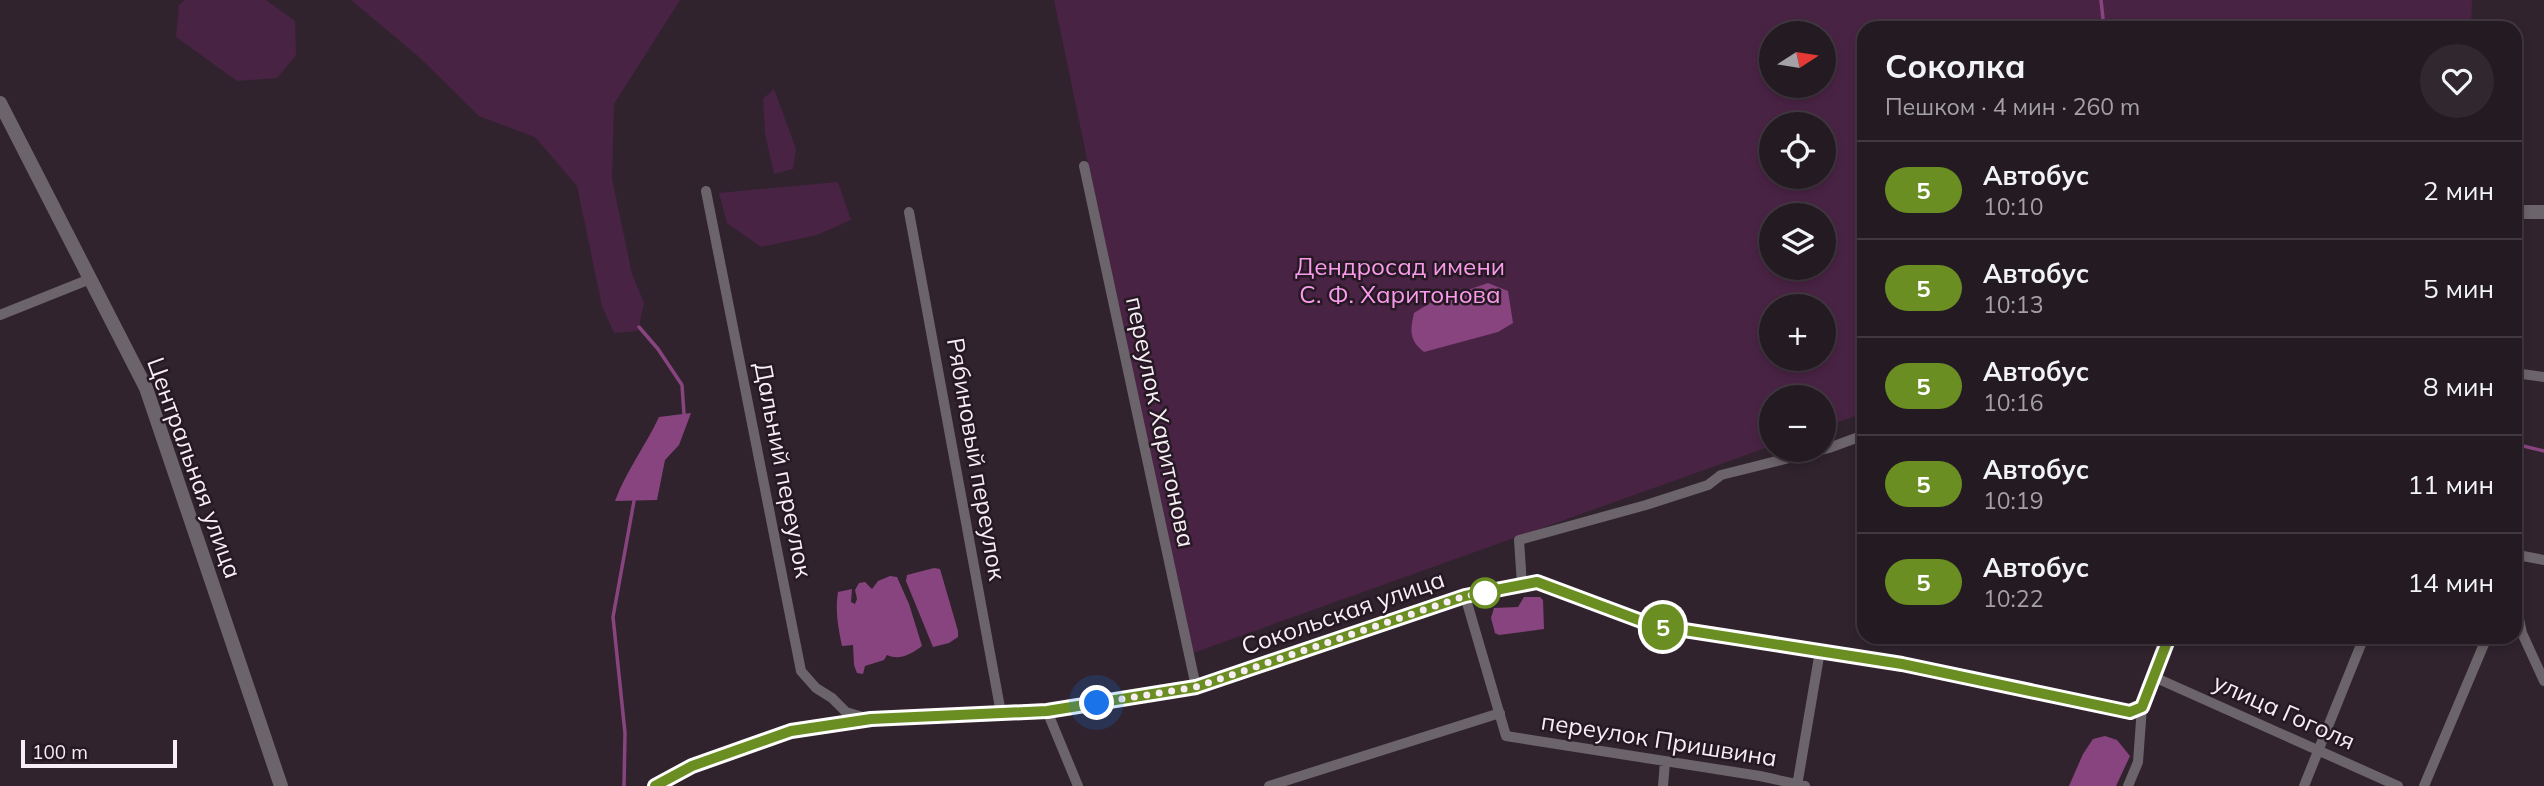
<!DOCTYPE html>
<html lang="ru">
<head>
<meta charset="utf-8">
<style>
  :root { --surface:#241a22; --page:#30272f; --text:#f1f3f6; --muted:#a3a1a5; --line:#413840 }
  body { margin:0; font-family:Mulish,sans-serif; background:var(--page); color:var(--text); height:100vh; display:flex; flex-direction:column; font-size:26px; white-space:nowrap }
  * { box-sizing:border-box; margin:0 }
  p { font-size:23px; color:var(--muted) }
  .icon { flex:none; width:38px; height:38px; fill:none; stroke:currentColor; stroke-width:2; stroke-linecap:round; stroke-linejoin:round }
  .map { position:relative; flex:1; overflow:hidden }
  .drawer { position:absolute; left:1857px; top:21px; width:665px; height:623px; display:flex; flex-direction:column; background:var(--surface); border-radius:21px; box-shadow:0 4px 10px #0003,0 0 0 2px var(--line) }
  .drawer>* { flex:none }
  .badge { padding:0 14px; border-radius:23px; font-size:24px; line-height:46px }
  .needle { width:46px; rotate:78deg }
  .buttons { position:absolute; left:1759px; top:21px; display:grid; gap:14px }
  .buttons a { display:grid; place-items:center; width:77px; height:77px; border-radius:50%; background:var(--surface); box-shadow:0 4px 10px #0003,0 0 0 2px var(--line); font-size:35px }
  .scale { position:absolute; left:21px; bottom:18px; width:156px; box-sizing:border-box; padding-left:7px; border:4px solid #f7eef5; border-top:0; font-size:19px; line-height:24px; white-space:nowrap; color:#f7eef5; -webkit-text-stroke:5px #261924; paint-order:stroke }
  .you { position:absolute; width:35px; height:35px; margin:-18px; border:5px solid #fff; border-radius:50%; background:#1a73e8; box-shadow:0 0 0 10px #1a73e833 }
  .map>.badge { position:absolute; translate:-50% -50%; box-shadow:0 0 0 4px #fff }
  .round { display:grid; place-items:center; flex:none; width:74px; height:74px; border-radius:37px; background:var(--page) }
  .headline { display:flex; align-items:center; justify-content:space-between; height:119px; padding:0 28px }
  h1 { font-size:33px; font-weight:700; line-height:52px }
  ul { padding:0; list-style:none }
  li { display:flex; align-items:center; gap:21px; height:98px; padding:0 28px; border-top:2px solid var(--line) }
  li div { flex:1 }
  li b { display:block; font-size:26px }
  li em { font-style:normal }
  li .badge { min-width:77px; font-weight:700; text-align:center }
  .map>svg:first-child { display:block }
  .green { fill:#492344; fill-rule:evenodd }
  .water { fill:#88447f }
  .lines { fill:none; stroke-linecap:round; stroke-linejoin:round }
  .stream { stroke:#88447f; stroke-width:3.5 }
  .minor { stroke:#6b646a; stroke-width:10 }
  .tertiary { stroke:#6b646a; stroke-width:14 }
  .line-casing { stroke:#fff; stroke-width:16 }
  .line { stroke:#6b8e23; stroke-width:10 }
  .walk { stroke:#f7eef5; stroke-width:7; stroke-dasharray:0 12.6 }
  .stop-dot { fill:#fff; stroke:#6b8e23; stroke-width:3.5 }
  .labels { text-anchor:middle; stroke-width:5; stroke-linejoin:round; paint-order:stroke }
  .park-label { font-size:24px; fill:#f99aeb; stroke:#261924 }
  .street-label { font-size:24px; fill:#f7eef5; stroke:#261924 }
</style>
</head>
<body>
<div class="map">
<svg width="2544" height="786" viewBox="0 0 2544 786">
  <rect width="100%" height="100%" fill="#30232e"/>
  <path class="green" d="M 185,0 L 266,0 L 295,21 L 296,55 L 277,78 L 237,81 L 176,37 L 179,5 Z
    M 351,0 L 680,0 L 614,104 L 612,179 L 632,274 L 644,303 L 638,331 L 614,333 L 602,306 L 577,186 L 535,137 L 479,116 L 419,57 Z
    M 1054,0 L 2472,0 L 2471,28 L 1864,28 L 1864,413 L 1824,427 L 1824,397 L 1771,397 L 1771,446 L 1190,654 ZM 1771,33 L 1824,33 L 1824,86 L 1771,86 ZM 1771,124 L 1824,124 L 1824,177 L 1771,177 ZM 1771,215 L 1824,215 L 1824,268 L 1771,268 ZM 1771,306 L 1824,306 L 1824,359 L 1771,359 Z
    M 774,89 L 796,149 L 793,169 L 774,174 L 765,133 L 763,99 Z
    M 838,182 L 851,220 L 817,235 L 761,247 L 727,223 L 719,193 Z"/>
  <path class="water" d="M 1488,283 L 1508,291 L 1513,323 L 1498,332 L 1424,352 C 1409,340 1410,331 1414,313 L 1430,303 Z
    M 691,413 L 679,445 L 665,460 L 657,500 L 615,501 C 626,471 645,447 659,417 Z
    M 934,568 L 940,569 L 958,631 L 958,637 L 949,643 L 933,647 L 906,581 L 907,575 Z
    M 890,576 L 897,577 L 909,604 L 922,646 C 911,654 900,661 887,655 L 884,660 L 865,666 L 863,674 L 857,673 L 854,665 L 853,645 L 842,646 C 838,627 835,611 838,592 L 852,589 L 851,602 L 855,604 L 857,599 L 855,590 L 859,583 L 865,582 L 872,589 L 878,581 Z
    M 1524,597 L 1540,597 L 1543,600 L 1544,629 L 1499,635 L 1495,633 L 1491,618 L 1494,608 L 1518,607 Z
    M 2105,736 L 2117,740 L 2130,756 L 2116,786 L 2069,786 L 2083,754 L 2093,739 Z"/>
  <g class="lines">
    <path class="stream" d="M 2101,0 L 2104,28
      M 639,327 L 658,349 L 682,385 L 684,414
      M 2515,444 L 2544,451
      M 624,786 L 625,733 L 613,617 L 634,501"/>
    <path class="minor" d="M 1084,166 L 1196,687
      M 706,191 L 801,671 L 816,688 L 832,698 L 846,712 L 869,719
      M 909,212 L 1001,713
      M 0,315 L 90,279
      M 2515,373 L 2544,377
      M 2515,550 L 2523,556 L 2544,560
      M 1522,585 L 1519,540 L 1646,505 L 1708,485 L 1721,475 L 1829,448 L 1864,435
      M 1465,596 L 1506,736 L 1760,776 L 1805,786
      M 2515,600 L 2522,633 L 2544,681
      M 2154,677 L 2398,786
      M 1047,711 L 1078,786
      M 1269,786 L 1500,713
      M 1663,786 L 1665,762
      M 1797,786 L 1820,651
      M 2128,786 L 2138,762 L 2142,707
      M 2304,786 L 2364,637
      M 2424,786 L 2487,637"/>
    <path class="tertiary" d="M 0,103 L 146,388 L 281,786
      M 2515,212 L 2544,212
      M 655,786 L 692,767 L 791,731 L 871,719 L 1047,711 L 1196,687 L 1465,596 L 1537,582 L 1652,625 L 1902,664 L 2130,712 L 2142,707 L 2169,637"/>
  </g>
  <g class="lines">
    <defs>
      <path id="line" d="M 655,786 L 692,766 L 791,731 L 871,719 L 1047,711 L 1196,687 L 1465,596 L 1537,582 L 1652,625 L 1902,664 L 2130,712 L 2142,707 L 2169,637"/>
    </defs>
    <use href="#line" class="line-casing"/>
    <use href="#line" class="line"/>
    <path class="walk" d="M 1097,703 L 1196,687 L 1465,596 L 1485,593"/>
  </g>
  <circle class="stop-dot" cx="1485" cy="593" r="14"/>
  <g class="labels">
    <g class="park-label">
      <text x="1400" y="275">Дендросад имени<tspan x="1400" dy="28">С. Ф. Харитонова</tspan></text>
    </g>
    <g class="street-label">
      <text transform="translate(1160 422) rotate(78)" y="8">переулок Харитонова</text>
      <text transform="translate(976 459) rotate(80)" y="8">Рябиновый переулок</text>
      <text transform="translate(194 468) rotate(70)" y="8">Центральная улица</text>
      <text transform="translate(783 470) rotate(79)" y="8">Дальний переулок</text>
      <text transform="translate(1343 613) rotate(-19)" y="8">Сокольская улица</text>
      <text transform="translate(2284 712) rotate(24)" y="8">улица Гоголя</text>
      <text transform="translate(1659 740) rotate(9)" y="8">переулок Пришвина</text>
    </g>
  </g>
</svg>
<div class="buttons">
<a><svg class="needle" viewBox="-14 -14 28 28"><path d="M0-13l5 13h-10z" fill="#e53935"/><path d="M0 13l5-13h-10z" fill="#a3a1a5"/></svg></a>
<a><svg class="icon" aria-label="locate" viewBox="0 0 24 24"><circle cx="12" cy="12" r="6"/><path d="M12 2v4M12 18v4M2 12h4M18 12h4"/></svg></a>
<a><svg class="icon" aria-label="layers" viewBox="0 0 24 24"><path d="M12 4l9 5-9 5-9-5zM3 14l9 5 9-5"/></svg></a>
<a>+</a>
<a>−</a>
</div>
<div class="scale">100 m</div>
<div class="you" style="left:1097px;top:703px"></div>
<b class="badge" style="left:1663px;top:627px;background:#6b8e23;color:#fff">5</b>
<section class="drawer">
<div class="headline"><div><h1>Соколка</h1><p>Пешком · 4 мин · 260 m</p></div><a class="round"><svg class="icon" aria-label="heart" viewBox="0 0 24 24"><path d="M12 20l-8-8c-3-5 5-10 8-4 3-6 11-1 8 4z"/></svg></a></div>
<ul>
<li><span class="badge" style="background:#6b8e23;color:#fff">5</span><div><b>Автобус</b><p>10:10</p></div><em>2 мин</em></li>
<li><span class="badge" style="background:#6b8e23;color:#fff">5</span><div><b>Автобус</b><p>10:13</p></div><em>5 мин</em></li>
<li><span class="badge" style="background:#6b8e23;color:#fff">5</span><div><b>Автобус</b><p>10:16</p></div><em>8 мин</em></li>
<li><span class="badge" style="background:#6b8e23;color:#fff">5</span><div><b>Автобус</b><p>10:19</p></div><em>11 мин</em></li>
<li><span class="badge" style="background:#6b8e23;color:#fff">5</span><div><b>Автобус</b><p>10:22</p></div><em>14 мин</em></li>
</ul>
</section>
</div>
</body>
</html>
